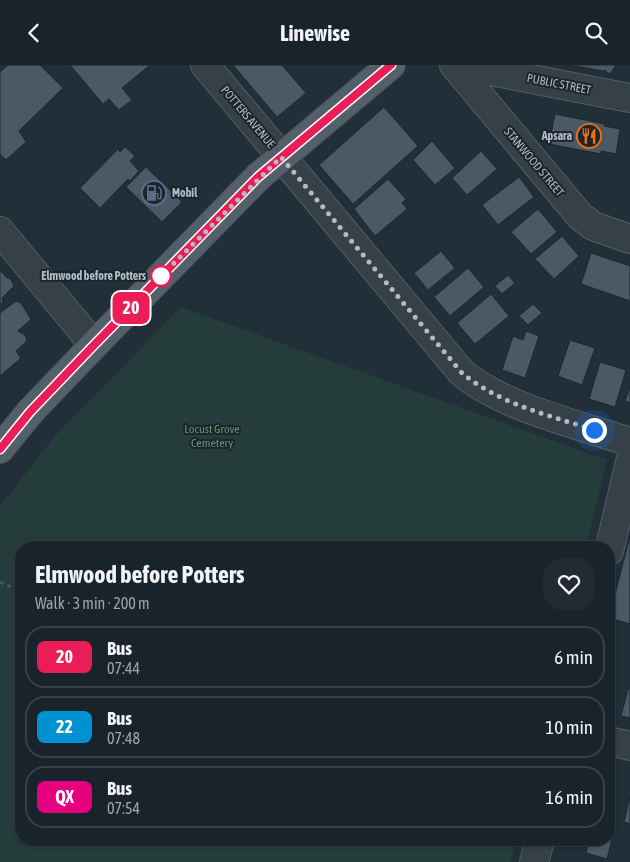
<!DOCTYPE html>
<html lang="en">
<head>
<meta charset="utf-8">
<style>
  :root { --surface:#19232b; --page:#222b33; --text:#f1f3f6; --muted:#9fa4a9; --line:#374047 }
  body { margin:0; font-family:"Asap Condensed",sans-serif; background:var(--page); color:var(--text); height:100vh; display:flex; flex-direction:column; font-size:19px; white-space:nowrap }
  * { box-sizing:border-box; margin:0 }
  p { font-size:16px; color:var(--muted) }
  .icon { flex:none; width:28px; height:28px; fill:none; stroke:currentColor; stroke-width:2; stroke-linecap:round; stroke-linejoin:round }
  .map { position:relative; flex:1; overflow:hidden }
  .sheet { position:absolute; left:15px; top:476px; width:600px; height:305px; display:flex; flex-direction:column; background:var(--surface); border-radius:20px; box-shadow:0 1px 4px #0004,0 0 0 1px var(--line) }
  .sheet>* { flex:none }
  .badge { padding:0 10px; border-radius:8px; font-size:18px; line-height:32px }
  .you { position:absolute; width:25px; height:25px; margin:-12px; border:4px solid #fff; border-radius:50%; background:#1a73e8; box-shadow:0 0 0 8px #1a73e833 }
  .map>.badge { position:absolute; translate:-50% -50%; box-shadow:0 0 0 2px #fff }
  .round { display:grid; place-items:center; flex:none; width:52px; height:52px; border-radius:20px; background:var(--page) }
  .head { display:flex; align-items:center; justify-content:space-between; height:85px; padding:0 20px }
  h1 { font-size:24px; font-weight:700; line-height:38px }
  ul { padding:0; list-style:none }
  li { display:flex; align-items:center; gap:15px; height:62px; margin:0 10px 8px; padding:0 10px; border:2px solid var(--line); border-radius:20px }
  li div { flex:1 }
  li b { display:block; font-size:19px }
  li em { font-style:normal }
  li .badge { min-width:55px; font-weight:700; text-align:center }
  header { display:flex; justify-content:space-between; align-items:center; height:65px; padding:0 20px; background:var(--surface); font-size:22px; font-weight:700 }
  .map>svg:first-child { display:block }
  .green { fill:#243c3a }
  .building { fill:#4a5965; stroke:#1c2730 }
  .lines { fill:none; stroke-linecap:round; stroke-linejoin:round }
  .minor-casing { stroke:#535e67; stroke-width:30 }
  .major-casing { stroke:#414c55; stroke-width:30 }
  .path { stroke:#435858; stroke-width:3; stroke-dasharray:4 4; stroke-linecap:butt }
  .minor { stroke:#354049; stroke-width:28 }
  .major { stroke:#536069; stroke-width:28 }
  .line-casing { stroke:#fff; stroke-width:11 }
  .line { stroke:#ea1d57; stroke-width:8 }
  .walk { stroke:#b0bbc5; stroke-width:5; stroke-dasharray:0 9 }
  .stop-dot { fill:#fff; stroke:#ea1d57; stroke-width:2.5 }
  .labels { text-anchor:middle; stroke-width:4; stroke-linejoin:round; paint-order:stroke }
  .street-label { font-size:12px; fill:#b0bbc5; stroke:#1a252e }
  .poi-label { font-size:12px; font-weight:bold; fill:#b0bbc5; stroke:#1a252e; text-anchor:end }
  .stop-label { font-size:12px; font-weight:bold; fill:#b0bbc5; stroke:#1a252e; text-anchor:end }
  .park-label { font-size:12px; fill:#67966b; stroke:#1a252e }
</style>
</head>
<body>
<header><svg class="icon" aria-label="back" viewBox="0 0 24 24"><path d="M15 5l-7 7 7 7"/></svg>Linewise<svg class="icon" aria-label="search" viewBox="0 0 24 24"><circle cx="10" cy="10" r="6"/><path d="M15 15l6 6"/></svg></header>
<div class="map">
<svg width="630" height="797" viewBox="0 0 630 797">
  <rect width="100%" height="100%" fill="#212f39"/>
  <path class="green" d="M 181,242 L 607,395 L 586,482 L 21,482 L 21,775 L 516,775 L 511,797 L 0,797 L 0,441 L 55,371 Z"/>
  <path class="building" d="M 8,0 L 40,0 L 63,23 L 19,66 L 26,77 L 6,95 L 0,89 L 0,7 Z
    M 70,0 L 150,0 L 122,23 L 132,35 L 119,45 L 109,34 L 103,39 Z
    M 233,0 L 282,0 L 306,28 L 277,52 Z
    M 570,0 L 616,0 L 610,9 L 604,5 L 603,6 Z
    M 384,42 L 418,81 L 353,139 L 319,100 Z
    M 555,49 L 605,59 L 604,61 L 620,64 L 616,89 L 601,86 L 601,89 L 549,79 Z
    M 432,76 L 455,103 L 435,120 L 413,95 Z
    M 125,82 L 135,91 L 130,96 L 139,106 L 130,116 L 128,114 L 100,143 L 80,123 L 118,84 L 120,87 Z
    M 481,86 L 497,104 L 467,130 L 452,113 Z
    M 146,102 L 182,137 L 162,157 L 126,122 Z
    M 519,112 L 534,132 L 498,160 L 482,140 Z
    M 388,114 L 406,134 L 402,138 L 407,144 L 375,171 L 354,144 Z
    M 538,144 L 557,167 L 531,189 L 511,167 Z
    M 562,171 L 579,191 L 554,214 L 535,194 Z
    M 441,186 L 455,203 L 428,225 L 414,208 Z
    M 591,188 L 630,201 L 630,236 L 581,219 Z
    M 468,203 L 484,222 L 450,251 L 434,232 Z
    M 0,205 L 7,213 L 10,213 L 14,221 L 2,233 L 3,237 L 0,239 Z
    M 508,210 L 515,218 L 502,229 L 495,221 Z
    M 491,229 L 509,251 L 475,279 L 457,258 Z
    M 16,236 L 21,238 L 31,254 L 18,266 L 25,270 L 27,276 L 16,286 L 21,293 L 0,311 L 0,248 Z
    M 533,239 L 542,248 L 528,260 L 519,251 Z
    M 526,266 L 539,271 L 525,313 L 502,305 L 513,271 L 523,275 Z
    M 570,275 L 595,283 L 582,320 L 558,311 Z
    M 600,297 L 626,305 L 615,342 L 589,334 Z
    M 630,322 L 630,338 L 625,336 Z
    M 630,471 L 630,559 L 609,553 Z
    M 628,624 L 630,624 L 630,653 L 621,651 Z
    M 630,731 L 630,759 L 624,757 Z
    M 612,774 L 607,794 L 586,788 L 589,775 Z"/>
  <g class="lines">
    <defs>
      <path id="minor" d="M 205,0 L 462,308 C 503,342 579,360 630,377
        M 454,0 L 580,151 L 593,161 L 630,174
        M 459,0 L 630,33
        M 0,166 L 94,280
        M 609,486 L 630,397
        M 609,676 L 630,681
        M 534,797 L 540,775"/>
      <path id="major" d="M 0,384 L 30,347 L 94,280 L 258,112 L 391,0"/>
    </defs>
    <use href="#minor" class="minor-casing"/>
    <use href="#major" class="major-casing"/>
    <path class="path" d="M 0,517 L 21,526"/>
    <use href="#minor" class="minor"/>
    <use href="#major" class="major"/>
  </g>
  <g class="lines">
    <defs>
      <path id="line" d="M 0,384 L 30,347 L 94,280 L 258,112 L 391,0"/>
    </defs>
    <use href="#line" class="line-casing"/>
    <use href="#line" class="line"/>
    <path class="walk" d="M 161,211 L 281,92 L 462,308 C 499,339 549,350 594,365"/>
  </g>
  <defs>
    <symbol id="restaurant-ring" viewBox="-11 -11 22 22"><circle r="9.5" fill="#1a252e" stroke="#e8710a" stroke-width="1.5"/><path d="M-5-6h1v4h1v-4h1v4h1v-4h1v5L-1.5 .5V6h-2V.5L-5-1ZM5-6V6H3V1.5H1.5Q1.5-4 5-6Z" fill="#e8710a"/></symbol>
    <symbol id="fuel-ring" viewBox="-11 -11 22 22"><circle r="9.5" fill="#1a252e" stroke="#5c6f8a" stroke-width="1.5"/><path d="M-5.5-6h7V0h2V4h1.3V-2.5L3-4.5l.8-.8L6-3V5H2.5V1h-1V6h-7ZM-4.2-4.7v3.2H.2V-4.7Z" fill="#5c6f8a"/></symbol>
  </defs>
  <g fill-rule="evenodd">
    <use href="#restaurant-ring" x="575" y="57" width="28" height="28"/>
    <use href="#fuel-ring" x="140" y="114" width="28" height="28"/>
  </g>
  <circle class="stop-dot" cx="161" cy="211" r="10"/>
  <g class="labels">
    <g class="street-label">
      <text transform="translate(559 19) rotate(11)" y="4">PUBLIC STREET</text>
      <text transform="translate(248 52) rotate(50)" y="4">POTTERS AVENUE</text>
      <text transform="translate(534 97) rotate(50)" y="4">STANWOOD STREET</text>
    </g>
    <g class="poi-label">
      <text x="572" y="75">Apsara</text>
      <text x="172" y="132" text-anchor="start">Mobil</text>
    </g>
    <g class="stop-label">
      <text x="146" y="215">Elmwood before Potters</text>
    </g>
    <g class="park-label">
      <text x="212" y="368">Locust Grove<tspan x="212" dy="14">Cemetery</tspan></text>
    </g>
  </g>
</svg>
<div class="you" style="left:594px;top:365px"></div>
<b class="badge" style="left:131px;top:243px;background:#ea1d57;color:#fff">20</b>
<section class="sheet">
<div class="head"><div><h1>Elmwood before Potters</h1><p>Walk · 3 min · 200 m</p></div><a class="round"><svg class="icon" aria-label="heart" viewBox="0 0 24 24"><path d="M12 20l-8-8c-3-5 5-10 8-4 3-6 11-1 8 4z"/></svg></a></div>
<ul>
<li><span class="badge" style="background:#ea1d57;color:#fff">20</span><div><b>Bus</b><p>07:44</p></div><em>6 min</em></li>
<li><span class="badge" style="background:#0092d0;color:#fff">22</span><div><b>Bus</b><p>07:48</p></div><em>10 min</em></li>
<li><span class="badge" style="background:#e6007e;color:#fff">QX</span><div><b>Bus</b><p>07:54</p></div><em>16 min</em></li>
</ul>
</section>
</div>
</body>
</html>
